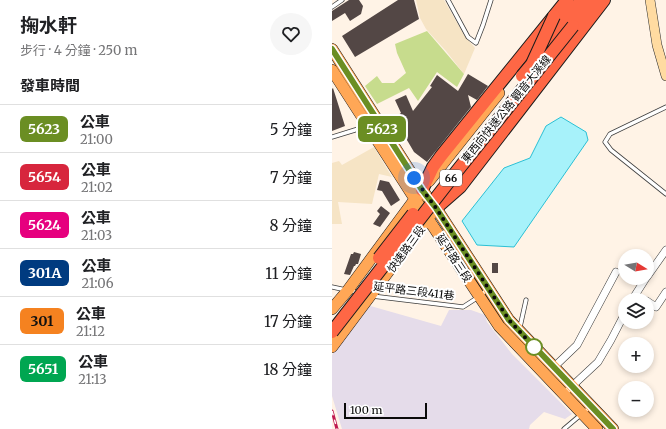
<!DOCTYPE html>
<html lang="zh-TW">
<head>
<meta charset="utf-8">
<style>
  :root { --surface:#fff; --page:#f6f6f6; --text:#202124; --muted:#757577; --line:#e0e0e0 }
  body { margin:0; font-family:Merriweather,"Noto Sans TC",serif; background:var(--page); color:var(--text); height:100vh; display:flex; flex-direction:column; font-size:15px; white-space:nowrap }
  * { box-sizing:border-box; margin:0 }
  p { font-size:13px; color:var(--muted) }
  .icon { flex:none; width:22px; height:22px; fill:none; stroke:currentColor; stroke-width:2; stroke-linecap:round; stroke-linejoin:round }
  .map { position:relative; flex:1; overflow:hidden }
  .panel { display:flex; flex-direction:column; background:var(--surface); width:332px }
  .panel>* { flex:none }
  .badge { padding:0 8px; border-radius:6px; font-size:14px; line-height:26px }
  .needle { width:26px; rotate:101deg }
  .tools { position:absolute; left:286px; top:249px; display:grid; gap:8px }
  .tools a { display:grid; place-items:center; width:36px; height:36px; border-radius:50%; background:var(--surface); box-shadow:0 2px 6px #0003; font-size:20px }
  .scale { position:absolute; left:12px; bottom:10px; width:83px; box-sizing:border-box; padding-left:4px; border:2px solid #0a0a0a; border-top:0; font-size:11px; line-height:14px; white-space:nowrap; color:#0a0a0a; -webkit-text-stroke:3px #fff; paint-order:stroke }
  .you { position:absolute; width:20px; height:20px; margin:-10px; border:3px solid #fff; border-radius:50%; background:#1a73e8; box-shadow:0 0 0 6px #1a73e833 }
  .map>.badge { position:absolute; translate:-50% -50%; box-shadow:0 0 0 2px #fff }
  h2 { padding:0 20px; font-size:15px; line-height:36px }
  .round { display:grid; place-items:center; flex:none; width:42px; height:42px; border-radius:21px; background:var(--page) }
  .head { display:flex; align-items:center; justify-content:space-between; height:68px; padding:0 20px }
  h1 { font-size:19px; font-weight:700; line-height:30px }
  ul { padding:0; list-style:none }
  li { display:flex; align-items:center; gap:12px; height:48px; padding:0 20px; border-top:1px solid var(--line) }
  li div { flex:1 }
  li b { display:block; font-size:15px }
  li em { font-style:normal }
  li .badge { min-width:44px; font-weight:700; text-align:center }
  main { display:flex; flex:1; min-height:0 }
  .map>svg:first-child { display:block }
  .industrial { fill:#e5dcea }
  .farmland { fill:#f6e4c5 }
  .forest { fill:#c7dc8d }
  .water { fill:#a7f2fa; stroke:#2ac0d5 }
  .building { fill:#534745 }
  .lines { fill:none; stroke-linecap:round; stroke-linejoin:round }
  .lane-casing { stroke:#3d3d3d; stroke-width:5 }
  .street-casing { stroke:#3d3d3d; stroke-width:8 }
  .secondary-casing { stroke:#2c2c2c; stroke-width:10 }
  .primary-casing { stroke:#1b1b1b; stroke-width:12 }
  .highway-casing { stroke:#1b1b1b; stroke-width:14 }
  .lane { stroke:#fff; stroke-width:3.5 }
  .street { stroke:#fff; stroke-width:7 }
  .secondary { stroke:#ffdba1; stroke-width:9 }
  .primary { stroke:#ffa756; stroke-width:11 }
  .highway { stroke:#fe6745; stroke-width:12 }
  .rail-casing { stroke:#c01b50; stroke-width:3 }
  .rail { stroke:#fff; stroke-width:1.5; stroke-dasharray:4.5; stroke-linecap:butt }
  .highway-bridge-casing { stroke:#1b1b1b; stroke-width:14; stroke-linecap:butt }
  .highway-bridge { stroke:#fe6745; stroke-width:12 }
  .line-casing { stroke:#fff; stroke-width:9 }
  .line { stroke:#6b8e23; stroke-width:6 }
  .walk { stroke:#0a0a0a; stroke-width:4; stroke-dasharray:0 7.2 }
  .stop-dot { fill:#fff; stroke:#6b8e23; stroke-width:2 }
  .labels { text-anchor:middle; stroke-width:4; stroke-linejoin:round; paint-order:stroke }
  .shield { fill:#fff; stroke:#545454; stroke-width:1 }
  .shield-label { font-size:10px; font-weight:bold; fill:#0a0a0a }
  .street-label { font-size:11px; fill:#0a0a0a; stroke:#fff }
</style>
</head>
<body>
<main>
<section class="panel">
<div class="head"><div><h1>掬水軒</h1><p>步行 · 4 分鐘 · 250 m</p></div><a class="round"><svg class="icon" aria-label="heart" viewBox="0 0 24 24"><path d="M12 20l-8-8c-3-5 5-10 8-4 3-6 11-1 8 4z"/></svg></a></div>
<h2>發車時間</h2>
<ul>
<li><span class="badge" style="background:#6b8e23;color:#fff">5623</span><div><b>公車</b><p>21:00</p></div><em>5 分鐘</em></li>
<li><span class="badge" style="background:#d7263d;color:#fff">5654</span><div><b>公車</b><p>21:02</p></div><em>7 分鐘</em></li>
<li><span class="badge" style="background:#e6007e;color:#fff">5624</span><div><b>公車</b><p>21:03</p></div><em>8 分鐘</em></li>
<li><span class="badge" style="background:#003b80;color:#fff">301A</span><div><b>公車</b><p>21:06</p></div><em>11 分鐘</em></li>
<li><span class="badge" style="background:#f58220;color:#111">301</span><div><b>公車</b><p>21:12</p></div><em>17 分鐘</em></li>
<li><span class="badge" style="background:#00a651;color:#fff">5651</span><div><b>公車</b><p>21:13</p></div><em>18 分鐘</em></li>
</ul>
</section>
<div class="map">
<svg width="334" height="429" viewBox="0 0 334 429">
  <rect width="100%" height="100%" fill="#fff3e6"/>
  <path class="industrial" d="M 35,305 L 109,326 L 117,310 L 139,310 L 153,315 L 155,322 L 180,354 L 240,414 L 233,419 L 212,412 L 198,425 L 197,429 L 10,429 L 0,396 L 0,355 L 5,346 Z"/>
  <path class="farmland" d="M 84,0 L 112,0 L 132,35 L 143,48 L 132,74 L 114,51 L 94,29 L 88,18 Z
    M 42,147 L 60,177 L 47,174 L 40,204 L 6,202 L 10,224 L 0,224 L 0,163 L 7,161 L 10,165 Z"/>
  <path class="forest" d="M 95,31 L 132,74 L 125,87 L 105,72 L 86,101 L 77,88 L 45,104 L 33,86 L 45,76 L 50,83 L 62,83 L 74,73 L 65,53 L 63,44 Z"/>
  <path class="water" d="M 229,117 L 254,132 L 256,140 L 182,247 L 145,245 L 130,221 L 172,168 L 198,158 L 214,126 Z"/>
  <path class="building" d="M 17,0 L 27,0 L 31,6 L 29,14 L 18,21 L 13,13 L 0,21 L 0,11 Z
    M 66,0 L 82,0 L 87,19 L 23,57 L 10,36 Z
    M 136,74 L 156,86 L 145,100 L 136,95 L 139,107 L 95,162 L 82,152 L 62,118 L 69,113 L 63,100 L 74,95 L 81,111 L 100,87 L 98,86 L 105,75 L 126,91 Z
    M 1,88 L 13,126 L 0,131 L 0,89 Z
    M 48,180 L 57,182 L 68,200 L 59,206 L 50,191 L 45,190 Z
    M 49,206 L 58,213 L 48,227 L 41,224 L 48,214 L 45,211 Z
    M 22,252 L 29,254 L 26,264 L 24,264 L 23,266 L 22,266 L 18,275 L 12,274 L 19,254 L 21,254 Z
    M 160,263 L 166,263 L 166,273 L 160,273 Z"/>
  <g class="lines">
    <defs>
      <path id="lane" d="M 116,0 L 136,37 L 144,43 L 151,25 L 159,0
        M 0,7 L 10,0
        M 334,107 L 278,134 L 273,142 L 279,150 L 334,194
        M 0,137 L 23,130 L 34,125
        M 0,287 L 28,293
        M 40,296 L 131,307 L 148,296 L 155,289
        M 188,327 L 194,300
        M 232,429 L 258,407"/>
      <path id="street" d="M 315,277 L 334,250
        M 300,300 L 314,278
        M 315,301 L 324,307 L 334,292
        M 222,367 L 245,345 L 284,272
        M 237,389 L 266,362 L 279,340 L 293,313"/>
      <path id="secondary" d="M 318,0 L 325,45 L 334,76"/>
      <path id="primary" d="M 0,49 L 90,190 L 104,208 L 177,320 L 281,429
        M 0,70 L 83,199 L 167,326 L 265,429
        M 97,181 L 167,93
        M 0,309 L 16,290 L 86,195
        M 0,347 L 100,213"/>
      <path id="highway" d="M 241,26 L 260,0
        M 207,55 L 249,0
        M 90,190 L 101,167 L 109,156 L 235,0
        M 104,208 L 128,187 L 272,0"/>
    </defs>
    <use href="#lane" class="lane-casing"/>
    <use href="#street" class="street-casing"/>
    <use href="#secondary" class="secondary-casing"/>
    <use href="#primary" class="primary-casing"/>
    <use href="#highway" class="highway-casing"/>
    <use href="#lane" class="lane"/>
    <use href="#street" class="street"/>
    <use href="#secondary" class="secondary"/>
    <use href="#primary" class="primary"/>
    <use href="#highway" class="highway"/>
    <defs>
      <path id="rail" d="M 0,411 L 5,429"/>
    </defs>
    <use href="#rail" class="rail-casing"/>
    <use href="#rail" class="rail"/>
    <defs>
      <path id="highway-bridge" d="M 190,76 L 200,64 L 222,16
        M 47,258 L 81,214
        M 0,332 L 125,171 L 241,26"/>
    </defs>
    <use href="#highway-bridge" class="highway-bridge-casing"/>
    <use href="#highway-bridge" class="highway-bridge"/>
  </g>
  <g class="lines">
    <defs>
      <path id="line" d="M 0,49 L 90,190 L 104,208 L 177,320 L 281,429"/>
    </defs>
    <use href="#line" class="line-casing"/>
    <use href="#line" class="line"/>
    <path class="walk" d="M 82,178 L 104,208 L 177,320 L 202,347"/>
  </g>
  <circle class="stop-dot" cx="202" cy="347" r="8"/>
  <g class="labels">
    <rect class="shield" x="108" y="170" width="22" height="16" rx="3"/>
    <g class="shield-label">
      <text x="119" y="182">66</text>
    </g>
    <g class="street-label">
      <text transform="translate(174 109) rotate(-51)" y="4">東西向快速公路 觀音大溪線</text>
      <text transform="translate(74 249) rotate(-54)" y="4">快速路三段</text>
      <text transform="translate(122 258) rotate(57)" y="4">延平路三段</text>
      <text transform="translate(82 291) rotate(7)" y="4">延平路三段411巷</text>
    </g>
  </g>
</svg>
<div class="tools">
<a><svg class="needle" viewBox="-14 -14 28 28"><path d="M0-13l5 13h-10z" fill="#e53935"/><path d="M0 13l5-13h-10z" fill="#757577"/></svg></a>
<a><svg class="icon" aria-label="layers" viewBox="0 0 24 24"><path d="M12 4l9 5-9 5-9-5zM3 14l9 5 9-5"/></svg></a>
<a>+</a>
<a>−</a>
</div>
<div class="scale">100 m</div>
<div class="you" style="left:82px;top:178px"></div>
<b class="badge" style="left:50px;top:129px;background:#6b8e23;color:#fff">5623</b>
</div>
</main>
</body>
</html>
